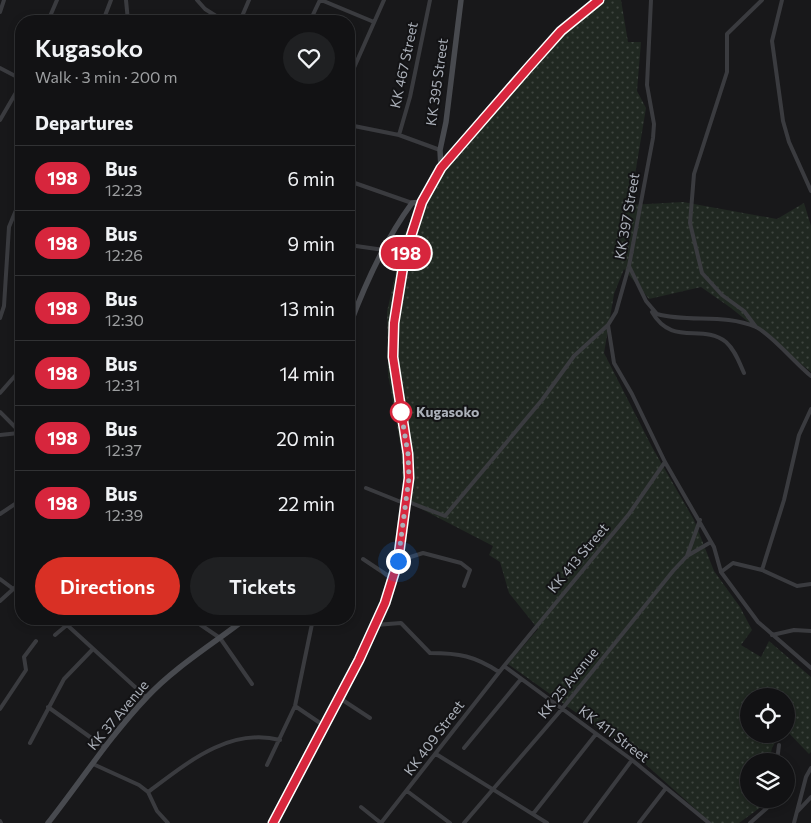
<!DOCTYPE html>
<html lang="en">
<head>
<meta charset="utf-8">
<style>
  :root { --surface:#121214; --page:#1f2022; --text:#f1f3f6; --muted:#9c9ea0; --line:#313234; --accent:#d93025 }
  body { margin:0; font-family:Commissioner,sans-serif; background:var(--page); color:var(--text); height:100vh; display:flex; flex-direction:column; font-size:19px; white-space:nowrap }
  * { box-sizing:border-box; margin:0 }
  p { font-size:16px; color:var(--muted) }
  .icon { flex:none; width:28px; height:28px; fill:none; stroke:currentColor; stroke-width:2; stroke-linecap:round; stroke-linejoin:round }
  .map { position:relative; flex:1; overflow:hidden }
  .details { position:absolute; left:15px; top:15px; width:340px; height:610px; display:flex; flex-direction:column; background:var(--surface); border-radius:20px; box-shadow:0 2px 8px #0003,0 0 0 1px var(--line) }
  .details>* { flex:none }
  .badge { padding:0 10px; border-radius:16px; font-size:18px; line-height:32px }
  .fabs { position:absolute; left:740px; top:688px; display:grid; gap:10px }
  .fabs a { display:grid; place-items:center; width:55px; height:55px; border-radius:50%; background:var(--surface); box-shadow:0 2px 8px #0003,0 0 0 1px var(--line); font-size:25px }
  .you { position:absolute; width:25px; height:25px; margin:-12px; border:4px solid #fff; border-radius:50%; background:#1a73e8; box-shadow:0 0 0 8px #1a73e833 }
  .map>.badge { position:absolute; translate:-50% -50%; box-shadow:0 0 0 2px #fff }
  h2 { padding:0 20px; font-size:19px; line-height:45px }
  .round { display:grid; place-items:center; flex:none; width:52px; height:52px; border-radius:26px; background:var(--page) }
  .head { display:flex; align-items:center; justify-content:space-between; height:85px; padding:0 20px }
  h1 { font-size:24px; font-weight:600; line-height:38px }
  .primary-button { display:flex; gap:10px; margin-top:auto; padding:10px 20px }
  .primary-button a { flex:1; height:58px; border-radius:30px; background:var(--accent); color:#fff; font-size:20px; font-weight:600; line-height:58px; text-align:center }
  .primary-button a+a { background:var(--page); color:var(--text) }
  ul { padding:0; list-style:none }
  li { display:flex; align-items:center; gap:15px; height:65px; padding:0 20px; border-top:1px solid var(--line) }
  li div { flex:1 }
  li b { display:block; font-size:19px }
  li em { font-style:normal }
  li .badge { min-width:55px; font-weight:700; text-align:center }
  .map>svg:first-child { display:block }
  .grass { fill:url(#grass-dots) }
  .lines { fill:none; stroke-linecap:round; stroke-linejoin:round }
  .street { stroke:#3a3b3f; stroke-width:4 }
  .secondary { stroke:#484a4f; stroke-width:5.5 }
  .line-casing { stroke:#fff; stroke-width:11 }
  .line { stroke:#d7263d; stroke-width:8 }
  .walk { stroke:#abb0b9; stroke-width:5; stroke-dasharray:0 9 }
  .stop-dot { fill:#fff; stroke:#d7263d; stroke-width:2.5 }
  .labels { text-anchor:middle; stroke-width:4; stroke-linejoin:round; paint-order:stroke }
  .street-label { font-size:14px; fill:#abb0b9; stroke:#131315 }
  .stop-label { font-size:14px; font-weight:bold; fill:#abb0b9; stroke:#131315; text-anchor:start }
</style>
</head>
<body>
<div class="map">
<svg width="811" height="823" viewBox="0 0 811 823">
  <defs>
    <pattern id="grass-dots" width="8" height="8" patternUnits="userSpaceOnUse" patternTransform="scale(1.25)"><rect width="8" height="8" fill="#202821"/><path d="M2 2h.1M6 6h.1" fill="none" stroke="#3e453f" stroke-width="1.8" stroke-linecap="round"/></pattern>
  </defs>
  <rect width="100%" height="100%" fill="#18181a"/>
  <path class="grass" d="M 605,0 L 621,0 L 628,42 L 641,42 L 637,91 L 646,108 L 630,205 L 683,202 L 777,219 L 804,203 L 811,226 L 811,372 L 731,308 L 701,287 L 649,299 L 624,269 L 614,294 L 604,353 L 652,447 L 694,520 L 714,571 L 740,607 L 752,630 L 741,645 L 761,657 L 769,641 L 811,677 L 811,752 L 809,754 L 786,730 L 786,696 L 749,696 L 749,734 L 780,734 L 772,748 L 769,761 L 749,761 L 749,799 L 763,799 L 761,807 L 739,823 L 711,823 L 634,754 L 508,664 L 538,629 L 509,593 L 500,562 L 489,555 L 493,546 L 404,500 L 401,449 L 388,374 L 387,312 L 404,234 L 442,169 L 573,22 Z"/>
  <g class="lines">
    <path class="street" d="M 126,0 L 128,21
      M 197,0 L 205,9 L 224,21
      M 321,0 L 374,22
      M 782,0 L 772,41 L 783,121 L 789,142 L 811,191
      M 0,12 L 4,0
      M 48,21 L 57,0
      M 103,21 L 111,0
      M 240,21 L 249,0
      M 310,21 L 320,0
      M 0,68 L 21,79
      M 349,79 L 384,0
      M 0,120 L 21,84
      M 349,125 L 399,135 L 440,150
      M 399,135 L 410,97 L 430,0
      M 349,181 L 412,203
      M 349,245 L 384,250
      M 629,266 L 646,301 L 657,314 C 689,323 724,313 756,327 C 771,334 796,364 811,376
      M 652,312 C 672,347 702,323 726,342 C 735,350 739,362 744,373
      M 0,318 L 4,306 L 9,227 L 21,198
      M 608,325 L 614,363 L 632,394 L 665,462 L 714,547 L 721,572 L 758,622 L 811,668
      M 756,327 L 744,311 L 722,295 L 702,273 L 690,223 L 694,174 L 727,72 L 727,34 L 762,0
      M 0,393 L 21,369
      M 0,412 L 20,432
      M 0,435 L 19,433
      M 366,488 L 406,504
      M 406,501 L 445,516 L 542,400 L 574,356 L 608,325 L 616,312 L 629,266 L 653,138 L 654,124 L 647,85 L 651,0
      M 0,514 L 21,500
      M 687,556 L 700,520
      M 363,559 L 393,579
      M 398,561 L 423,553 L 461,563 L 470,570 L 464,586
      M 762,570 L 784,500 L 799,435 L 811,409
      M 721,572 L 733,563 L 762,570 L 797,586 L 811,584
      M 0,579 L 12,588
      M 0,601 L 21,582
      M 192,619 L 220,638 L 252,684
      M 66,624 L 146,697
      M 375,625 L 401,623 L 430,653 C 459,653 475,656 499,672
      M 55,635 L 74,619
      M 772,635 L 794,630 L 811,631
      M 504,666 L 632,760 L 709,823
      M 338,697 L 370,718
      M 295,706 L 323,725
      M 48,707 L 104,747
      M 0,709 L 26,670 L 24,657 L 36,641
      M 30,743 L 64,679 L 92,650
      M 464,748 L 521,679
      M 436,754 L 547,823
      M 777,761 L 779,745
      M 93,764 L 139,785 L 148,792 C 187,763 229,727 280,740
      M 267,765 L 295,706 L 313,619
      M 407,791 L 450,823
      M 148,792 L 157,811 L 168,823
      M 361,807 L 381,823
      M 797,812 L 811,797
      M 533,814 L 596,734
      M 0,821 L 1,823
      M 381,823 L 504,666 L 629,514 L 665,462
      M 464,823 L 562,709 L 673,571 L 687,556 L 711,542
      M 585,823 L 632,760
      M 639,823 L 666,788
      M 750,823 L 767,808 L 771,799
      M 794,823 L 806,777 L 811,768"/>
    <path class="secondary" d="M 441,168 L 440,150 L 446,122 L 461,0
      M 349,327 C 365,284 385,240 412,203 L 422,202
      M 48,823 C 81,781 110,736 147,697 C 175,667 213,644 245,619
      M 273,823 L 359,660 L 385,603 L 398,561 L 409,478 L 408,454 L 393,357 L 394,323 L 405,255 L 422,202 L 441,168 L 528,67 L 561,31 L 599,0"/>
  </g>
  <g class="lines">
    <defs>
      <path id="line" d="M 273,823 L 359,660 L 385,603 L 398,561 L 409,478 L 408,454 L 393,357 L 394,323 L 405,255 L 422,202 L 441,168 L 528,68 L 561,31 L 599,0"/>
    </defs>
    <use href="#line" class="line-casing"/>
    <use href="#line" class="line"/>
    <path class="walk" d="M 398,561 L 409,478 L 408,454 L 401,412"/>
  </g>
  <circle class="stop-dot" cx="401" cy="412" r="10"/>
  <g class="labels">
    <g class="street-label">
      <text transform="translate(404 65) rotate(-78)" y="5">KK 467 Street</text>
      <text transform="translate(437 82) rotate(-82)" y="5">KK 395 Street</text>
      <text transform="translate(627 216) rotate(-80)" y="5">KK 397 Street</text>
      <text transform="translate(578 558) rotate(-50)" y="5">KK 413 Street</text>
      <text transform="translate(568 683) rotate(-51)" y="5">KK 25 Avenue</text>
      <text transform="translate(118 715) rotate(-50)" y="5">KK 37 Avenue</text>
      <text transform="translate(614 734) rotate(37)" y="5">KK 411 Street</text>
      <text transform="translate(434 738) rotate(-53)" y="5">KK 409 Street</text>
    </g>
    <g class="stop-label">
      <text x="416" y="417">Kugasoko</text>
    </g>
  </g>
</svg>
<div class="fabs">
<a><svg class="icon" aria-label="locate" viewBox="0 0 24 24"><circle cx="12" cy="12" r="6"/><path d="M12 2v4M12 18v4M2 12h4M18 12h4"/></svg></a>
<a><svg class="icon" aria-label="layers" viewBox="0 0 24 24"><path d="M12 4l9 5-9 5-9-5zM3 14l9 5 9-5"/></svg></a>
</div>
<div class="you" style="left:398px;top:561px"></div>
<b class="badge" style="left:406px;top:253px;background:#d7263d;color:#fff">198</b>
<section class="details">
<div class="head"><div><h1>Kugasoko</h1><p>Walk · 3 min · 200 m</p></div><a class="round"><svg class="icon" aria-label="heart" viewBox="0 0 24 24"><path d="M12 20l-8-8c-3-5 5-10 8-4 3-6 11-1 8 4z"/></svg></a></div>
<h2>Departures</h2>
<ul>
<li><span class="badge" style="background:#d7263d;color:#fff">198</span><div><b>Bus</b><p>12:23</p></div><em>6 min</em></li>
<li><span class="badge" style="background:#d7263d;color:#fff">198</span><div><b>Bus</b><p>12:26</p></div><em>9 min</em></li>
<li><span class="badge" style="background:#d7263d;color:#fff">198</span><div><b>Bus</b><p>12:30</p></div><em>13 min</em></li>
<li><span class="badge" style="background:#d7263d;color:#fff">198</span><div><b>Bus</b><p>12:31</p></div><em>14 min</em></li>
<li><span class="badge" style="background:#d7263d;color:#fff">198</span><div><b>Bus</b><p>12:37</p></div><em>20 min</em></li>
<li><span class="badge" style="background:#d7263d;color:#fff">198</span><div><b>Bus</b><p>12:39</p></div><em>22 min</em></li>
</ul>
<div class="primary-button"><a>Directions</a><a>Tickets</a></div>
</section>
</div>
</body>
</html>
